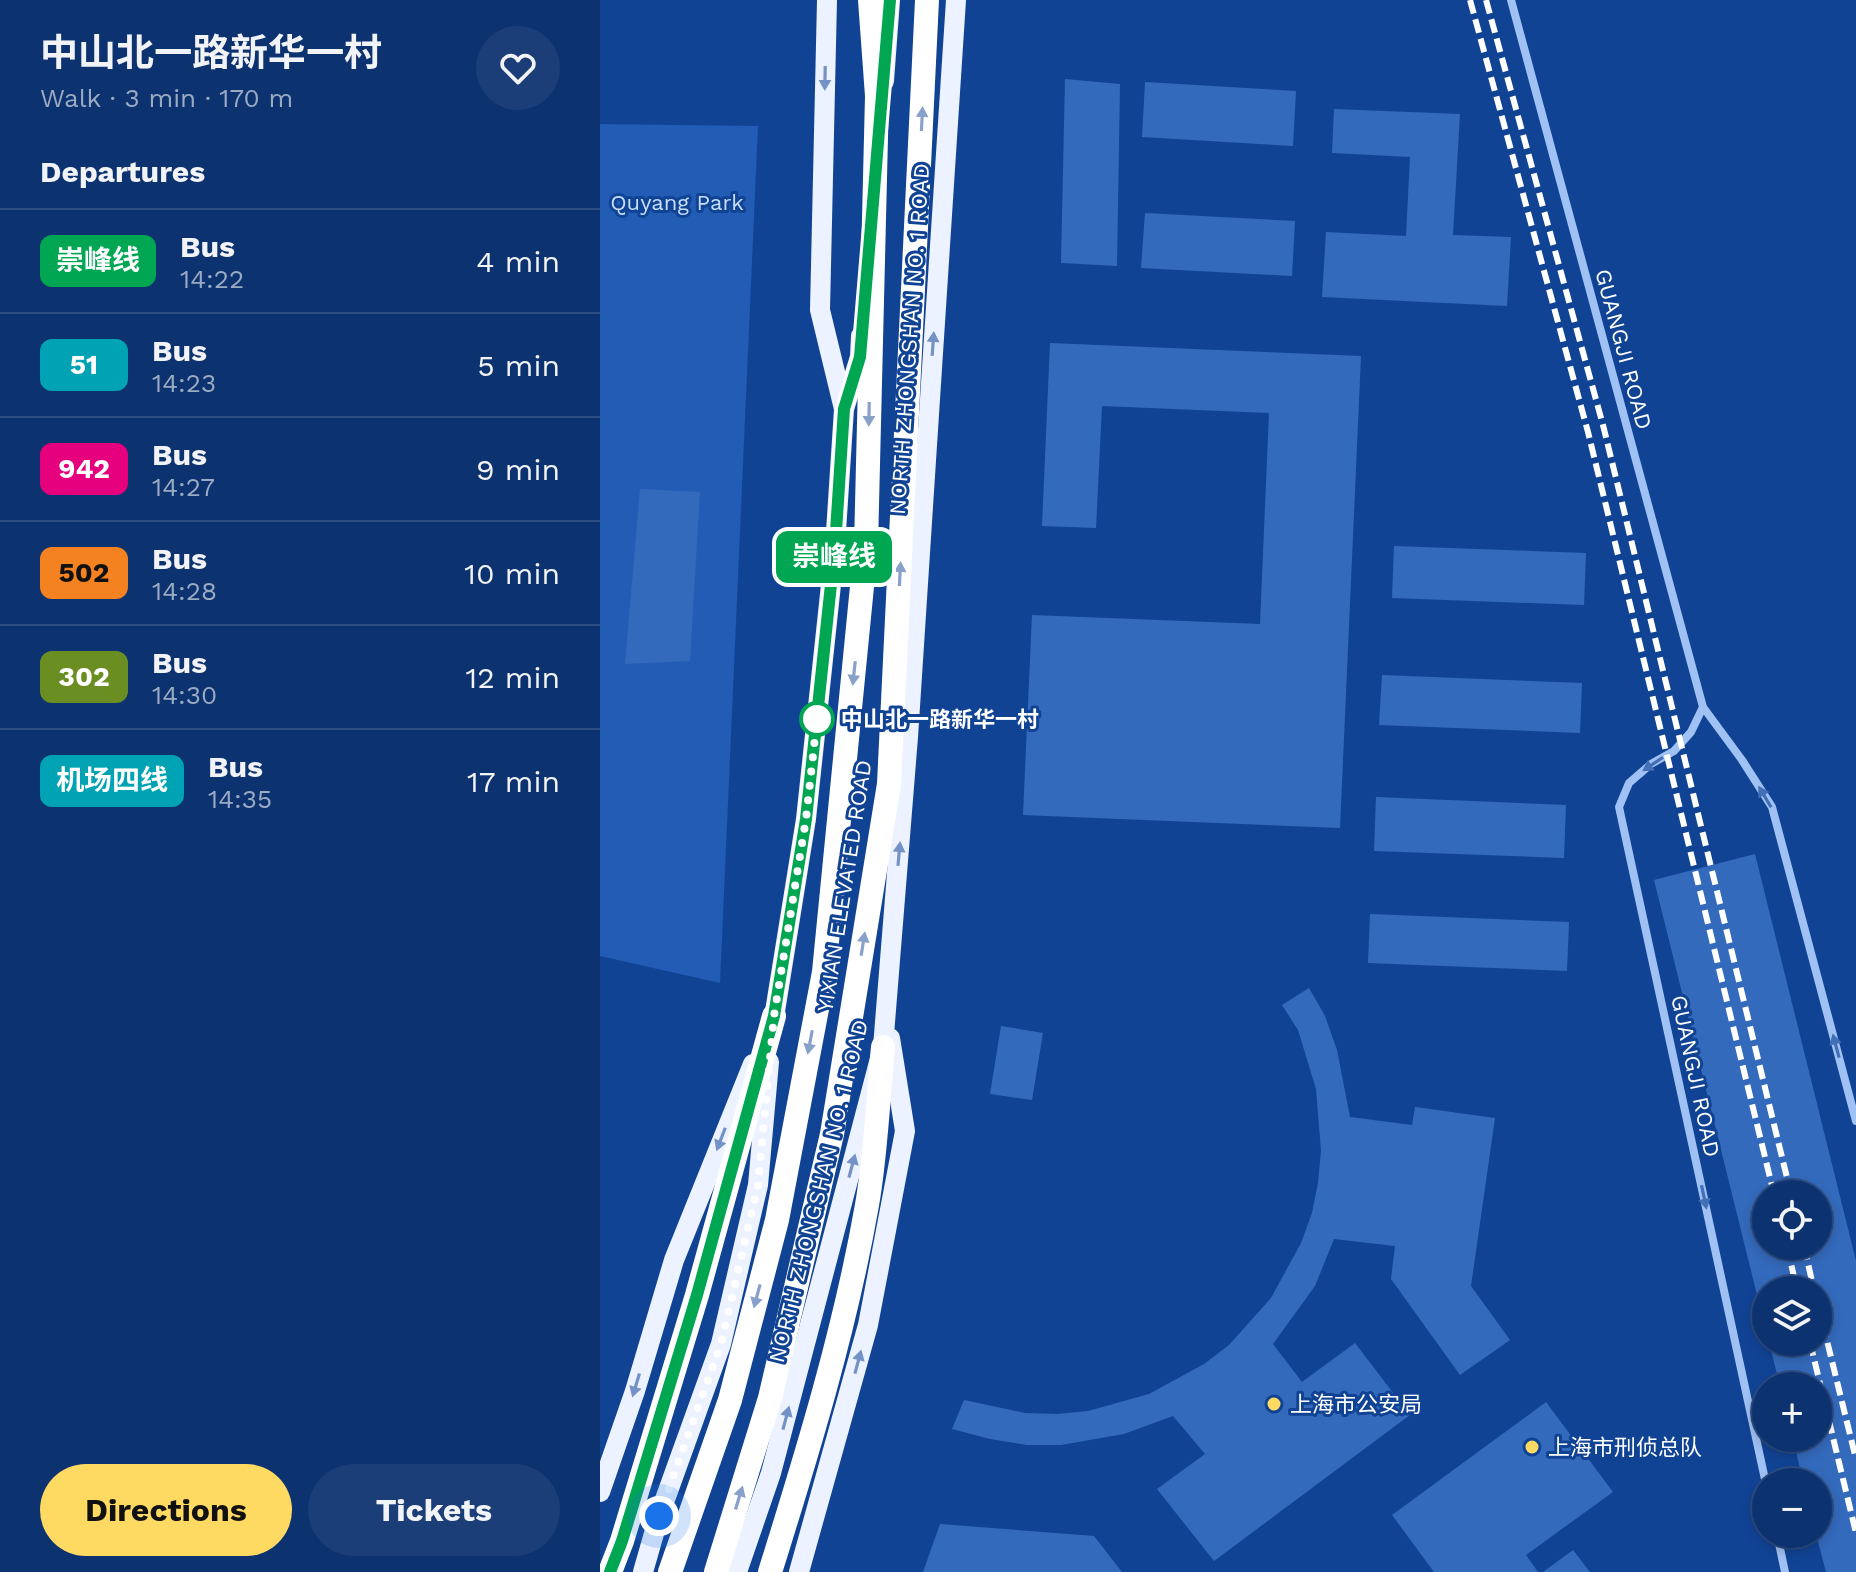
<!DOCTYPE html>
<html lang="en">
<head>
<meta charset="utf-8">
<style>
  :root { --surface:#0d3270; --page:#1b3e78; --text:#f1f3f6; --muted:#9aaac3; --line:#2d4d83; --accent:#ffda62 }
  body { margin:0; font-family:"Work Sans","Noto Sans SC",sans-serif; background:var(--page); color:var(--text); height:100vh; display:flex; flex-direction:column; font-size:30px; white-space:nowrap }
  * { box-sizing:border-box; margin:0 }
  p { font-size:26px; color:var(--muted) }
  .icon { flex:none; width:44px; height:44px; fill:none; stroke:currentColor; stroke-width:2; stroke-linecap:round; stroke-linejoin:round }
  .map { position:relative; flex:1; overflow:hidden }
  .panel { display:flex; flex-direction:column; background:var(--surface); width:600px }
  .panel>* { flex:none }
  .badge { padding:0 16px; border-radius:12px; font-size:28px; line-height:52px }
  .tools { position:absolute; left:1152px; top:1180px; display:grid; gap:16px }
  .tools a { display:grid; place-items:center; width:80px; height:80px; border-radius:50%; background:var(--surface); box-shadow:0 4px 12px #0003,0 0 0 2px var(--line); font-size:40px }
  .you { position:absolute; width:40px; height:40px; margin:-20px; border:6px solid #fff; border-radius:50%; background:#1a73e8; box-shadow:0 0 0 12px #1a73e833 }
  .map>.badge { position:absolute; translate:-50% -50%; box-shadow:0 0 0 4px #fff }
  h2 { padding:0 40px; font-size:30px; line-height:72px }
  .round { display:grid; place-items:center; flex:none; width:84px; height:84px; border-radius:42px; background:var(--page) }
  .headline { display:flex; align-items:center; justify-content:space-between; height:136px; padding:0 40px }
  h1 { font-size:38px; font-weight:700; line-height:60px }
  .action { display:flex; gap:16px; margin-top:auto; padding:16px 40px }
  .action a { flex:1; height:92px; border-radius:48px; background:var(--accent); color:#111; font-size:32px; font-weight:700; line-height:92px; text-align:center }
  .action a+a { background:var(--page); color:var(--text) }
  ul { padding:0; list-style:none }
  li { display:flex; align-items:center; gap:24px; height:104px; padding:0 40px; border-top:2px solid var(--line) }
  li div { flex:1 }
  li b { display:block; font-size:30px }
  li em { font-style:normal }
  li .badge { min-width:88px; font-weight:700; text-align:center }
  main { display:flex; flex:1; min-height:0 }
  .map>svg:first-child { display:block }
  .green { fill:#225cb4 }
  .building { fill:#346abc; fill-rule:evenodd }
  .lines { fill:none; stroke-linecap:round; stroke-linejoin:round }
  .street { stroke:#9fc1f3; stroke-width:8 }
  .primary { stroke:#ecf2ff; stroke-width:20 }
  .highway { stroke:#fff; stroke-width:24 }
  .rail { stroke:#fff; stroke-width:6; stroke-dasharray:14 6; stroke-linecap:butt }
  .highway-bridge { stroke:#fff; stroke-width:24 }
  .oneway { fill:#7492c5 }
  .oneway2 { fill:#88a1ca }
  .oneway3 { fill:#436fb6 }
  .line-casing { stroke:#fff; stroke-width:18 }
  .line { stroke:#00a651; stroke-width:12 }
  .walk { stroke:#fff; stroke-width:8; stroke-dasharray:0 14.4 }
  .stop-dot { fill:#fff; stroke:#00a651; stroke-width:4 }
  .poi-dot { fill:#ffda62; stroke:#114395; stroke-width:3 }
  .labels { text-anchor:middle; stroke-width:6; stroke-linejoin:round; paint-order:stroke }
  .park-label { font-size:22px; fill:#c7ddfe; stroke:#114395 }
  .street-label { font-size:22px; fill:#fff; stroke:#114395 }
  .stop-label { font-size:22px; font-weight:bold; fill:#fff; stroke:#114395; text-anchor:start }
  .poi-label { font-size:22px; fill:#fff; stroke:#114395; text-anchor:start }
</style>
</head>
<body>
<main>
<section class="panel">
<div class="headline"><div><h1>中山北一路新华一村</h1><p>Walk · 3 min · 170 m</p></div><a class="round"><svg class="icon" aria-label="heart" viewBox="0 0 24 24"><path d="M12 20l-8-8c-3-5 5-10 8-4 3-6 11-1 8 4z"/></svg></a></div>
<h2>Departures</h2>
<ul>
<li><span class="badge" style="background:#00a651;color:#fff">崇峰线</span><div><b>Bus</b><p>14:22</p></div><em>4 min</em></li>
<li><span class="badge" style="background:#00a3b4;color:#fff">51</span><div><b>Bus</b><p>14:23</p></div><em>5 min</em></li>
<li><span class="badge" style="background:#e6007e;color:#fff">942</span><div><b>Bus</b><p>14:27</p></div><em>9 min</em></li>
<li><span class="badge" style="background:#f58220;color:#111">502</span><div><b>Bus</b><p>14:28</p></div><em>10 min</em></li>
<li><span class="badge" style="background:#6b8e23;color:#fff">302</span><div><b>Bus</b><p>14:30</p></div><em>12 min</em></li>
<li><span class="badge" style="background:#00a3b4;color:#fff">机场四线</span><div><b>Bus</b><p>14:35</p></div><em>17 min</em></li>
</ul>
<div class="action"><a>Directions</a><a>Tickets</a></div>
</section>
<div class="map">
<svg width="1256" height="1572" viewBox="0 0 1256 1572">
  <rect width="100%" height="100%" fill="#114395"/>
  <path class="green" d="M 0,124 L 158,126 L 120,983 L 0,956 Z"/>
  <path class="building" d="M 465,79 L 520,84 L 517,266 L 461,263 Z
    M 545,82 L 696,91 L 693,146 L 542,137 Z
    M 734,109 L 860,114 L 853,235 L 911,237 L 907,306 L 722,297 L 726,232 L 806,236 L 810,157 L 732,153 Z
    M 545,213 L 695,221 L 692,276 L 541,268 Z
    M 450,343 L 761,356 L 740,828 L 423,815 L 432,615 L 660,624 L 669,413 L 502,406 L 496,528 L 442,526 Z
    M 40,489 L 100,492 L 90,661 L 25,664 Z
    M 794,546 L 986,553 L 984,605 L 792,598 Z
    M 782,675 L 982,683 L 980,733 L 779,725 Z
    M 776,797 L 966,805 L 964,858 L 774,851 Z
    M 1155,854 L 1256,1261 L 1256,1572 L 1226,1572 L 1216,1534 L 1218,1482 L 1203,1482 L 1193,1438 L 1218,1438 L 1218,1386 L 1180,1386 L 1169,1342 L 1218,1342 L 1218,1290 L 1166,1290 L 1165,1327 L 1054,880 ZM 1166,1194 L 1218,1194 L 1218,1246 L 1166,1246 Z
    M 770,914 L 969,922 L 967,971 L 768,963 Z
    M 709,988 L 725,1016 L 737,1050 L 750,1117 L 812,1125 L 815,1107 L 895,1118 L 871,1286 L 910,1340 L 860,1375 L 791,1279 L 795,1246 L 734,1239 L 715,1286 L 673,1344 L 702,1382 L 755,1343 L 810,1415 L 614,1561 L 557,1489 L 605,1454 L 573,1416 L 524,1434 L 461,1445 L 427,1445 L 390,1439 L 352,1429 L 364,1400 L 425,1413 L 457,1414 L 488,1411 L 549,1394 L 604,1364 L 629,1345 L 671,1298 L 701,1243 L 712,1213 L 718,1183 L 721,1151 L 716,1089 L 698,1030 L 682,1005 Z
    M 401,1026 L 443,1033 L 432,1100 L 390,1094 Z
    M 946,1402 L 1013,1492 L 926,1555 L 938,1572 L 834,1572 L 792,1515 Z
    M 340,1524 L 494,1536 L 522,1572 L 323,1572 Z
    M 973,1550 L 990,1572 L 943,1572 Z"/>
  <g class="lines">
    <path class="street" d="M 911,0 L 1103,707 L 1142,760 L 1172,807 L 1256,1121
      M 1103,707 L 1091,732 L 1074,751 L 1051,764 L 1029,783 L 1019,807 L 1166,1484
      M 1177,1534 L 1185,1572"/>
    <path class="primary" d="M 284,81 L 290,0
      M 244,409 L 260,357 L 261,336
      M 172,1030 L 206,819 L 235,547 L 244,409 L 220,310 L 227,0
      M 0,1492 L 35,1391 L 74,1260 L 153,1064
      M 43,1572 L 59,1516 L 121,1344 L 158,1185 L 169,1062
      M 137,1572 L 171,1473 L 283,1047 L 308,737 L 356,0
      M 199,1572 L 268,1325 L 305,1131 L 290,1038"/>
    <path class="highway" d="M 10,1572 L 22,1541 L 97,1295 L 174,1016
      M 116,1572 L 170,1398 L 232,1134 L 289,784 L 327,0
      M 170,1572 C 208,1451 245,1330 267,1205 C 276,1154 278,1099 283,1047"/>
    <path class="rail" d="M 870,0 L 988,432 L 1174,1194
      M 886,0 L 1003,425 L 1191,1194
      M 1187,1246 L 1197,1290
      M 1204,1246 L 1214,1290
      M 1218,1304 L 1256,1459
      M 1210,1342 L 1256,1533"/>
    <path class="highway-bridge" d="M 70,1572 L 130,1400 L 177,1220 L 224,972 L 266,546 L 277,96 L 270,0"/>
  </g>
  <defs><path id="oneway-solid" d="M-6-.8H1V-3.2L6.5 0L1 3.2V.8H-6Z" transform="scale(2)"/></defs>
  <g class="oneway">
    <use href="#oneway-solid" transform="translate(225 78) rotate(91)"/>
    <use href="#oneway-solid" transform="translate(333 344) rotate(-86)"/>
    <use href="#oneway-solid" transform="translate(299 854) rotate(-85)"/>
    <use href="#oneway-solid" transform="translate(121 1139) rotate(111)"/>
    <use href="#oneway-solid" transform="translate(252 1166) rotate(-75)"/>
    <use href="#oneway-solid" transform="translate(258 1362) rotate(-75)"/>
    <use href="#oneway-solid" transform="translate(36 1385) rotate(107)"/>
    <use href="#oneway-solid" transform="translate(186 1418) rotate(-75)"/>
  </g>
  <g class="oneway2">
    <use href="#oneway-solid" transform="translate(322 119) rotate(-87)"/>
    <use href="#oneway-solid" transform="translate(269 414) rotate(91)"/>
    <use href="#oneway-solid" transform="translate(300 574) rotate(-87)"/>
    <use href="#oneway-solid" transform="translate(254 673) rotate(96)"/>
    <use href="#oneway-solid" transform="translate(263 944) rotate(-81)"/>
    <use href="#oneway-solid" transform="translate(210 1042) rotate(101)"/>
    <use href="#oneway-solid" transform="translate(157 1296) rotate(105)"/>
    <use href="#oneway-solid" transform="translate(139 1498) rotate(-73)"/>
  </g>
  <g class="oneway3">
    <use href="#oneway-solid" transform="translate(1053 764) rotate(146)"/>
    <use href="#oneway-solid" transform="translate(1165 797) rotate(-121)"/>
    <use href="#oneway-solid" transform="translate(1236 1046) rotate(-105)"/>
    <use href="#oneway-solid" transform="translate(1104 1197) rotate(78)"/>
  </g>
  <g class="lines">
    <defs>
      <path id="line" d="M 10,1572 L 22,1541 L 97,1295 L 174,1016 L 206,819 L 235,547 L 244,409 L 260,357 L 290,0"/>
    </defs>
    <use href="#line" class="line-casing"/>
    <use href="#line" class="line"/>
    <path class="walk" d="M 59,1516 L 121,1344 L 158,1185 L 174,1016 L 206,819 L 217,719"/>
  </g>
  <circle class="stop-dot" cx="217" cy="719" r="16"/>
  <g class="poi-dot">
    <circle cx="674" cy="1404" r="8"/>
    <circle cx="932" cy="1447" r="8"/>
  </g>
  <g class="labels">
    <g class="park-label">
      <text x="77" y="210">Quyang Park</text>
    </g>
    <g class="street-label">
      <text transform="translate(309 339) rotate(-86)" y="8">NORTH ZHONGSHAN NO. 1 ROAD</text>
      <text transform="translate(1024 349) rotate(75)" y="8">GUANGJI ROAD</text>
      <text transform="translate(244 886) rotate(-81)" y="8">YIXIAN ELEVATED ROAD</text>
      <text transform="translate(1096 1076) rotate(78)" y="8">GUANGJI ROAD</text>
      <text transform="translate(218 1191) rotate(-76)" y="8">NORTH ZHONGSHAN NO. 1 ROAD</text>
    </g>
    <g class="stop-label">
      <text x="241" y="727">中山北一路新华一村</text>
    </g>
    <g class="poi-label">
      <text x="690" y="1412">上海市公安局</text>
      <text x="948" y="1455">上海市刑侦总队</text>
    </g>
  </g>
</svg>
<div class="tools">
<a><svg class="icon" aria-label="locate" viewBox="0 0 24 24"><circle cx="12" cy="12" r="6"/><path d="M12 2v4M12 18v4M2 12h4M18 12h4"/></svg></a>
<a><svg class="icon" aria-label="layers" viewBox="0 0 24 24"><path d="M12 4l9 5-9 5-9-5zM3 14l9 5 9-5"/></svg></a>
<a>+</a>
<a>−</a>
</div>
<div class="you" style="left:59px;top:1516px"></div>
<b class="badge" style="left:234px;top:557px;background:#00a651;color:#fff">崇峰线</b>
</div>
</main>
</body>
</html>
